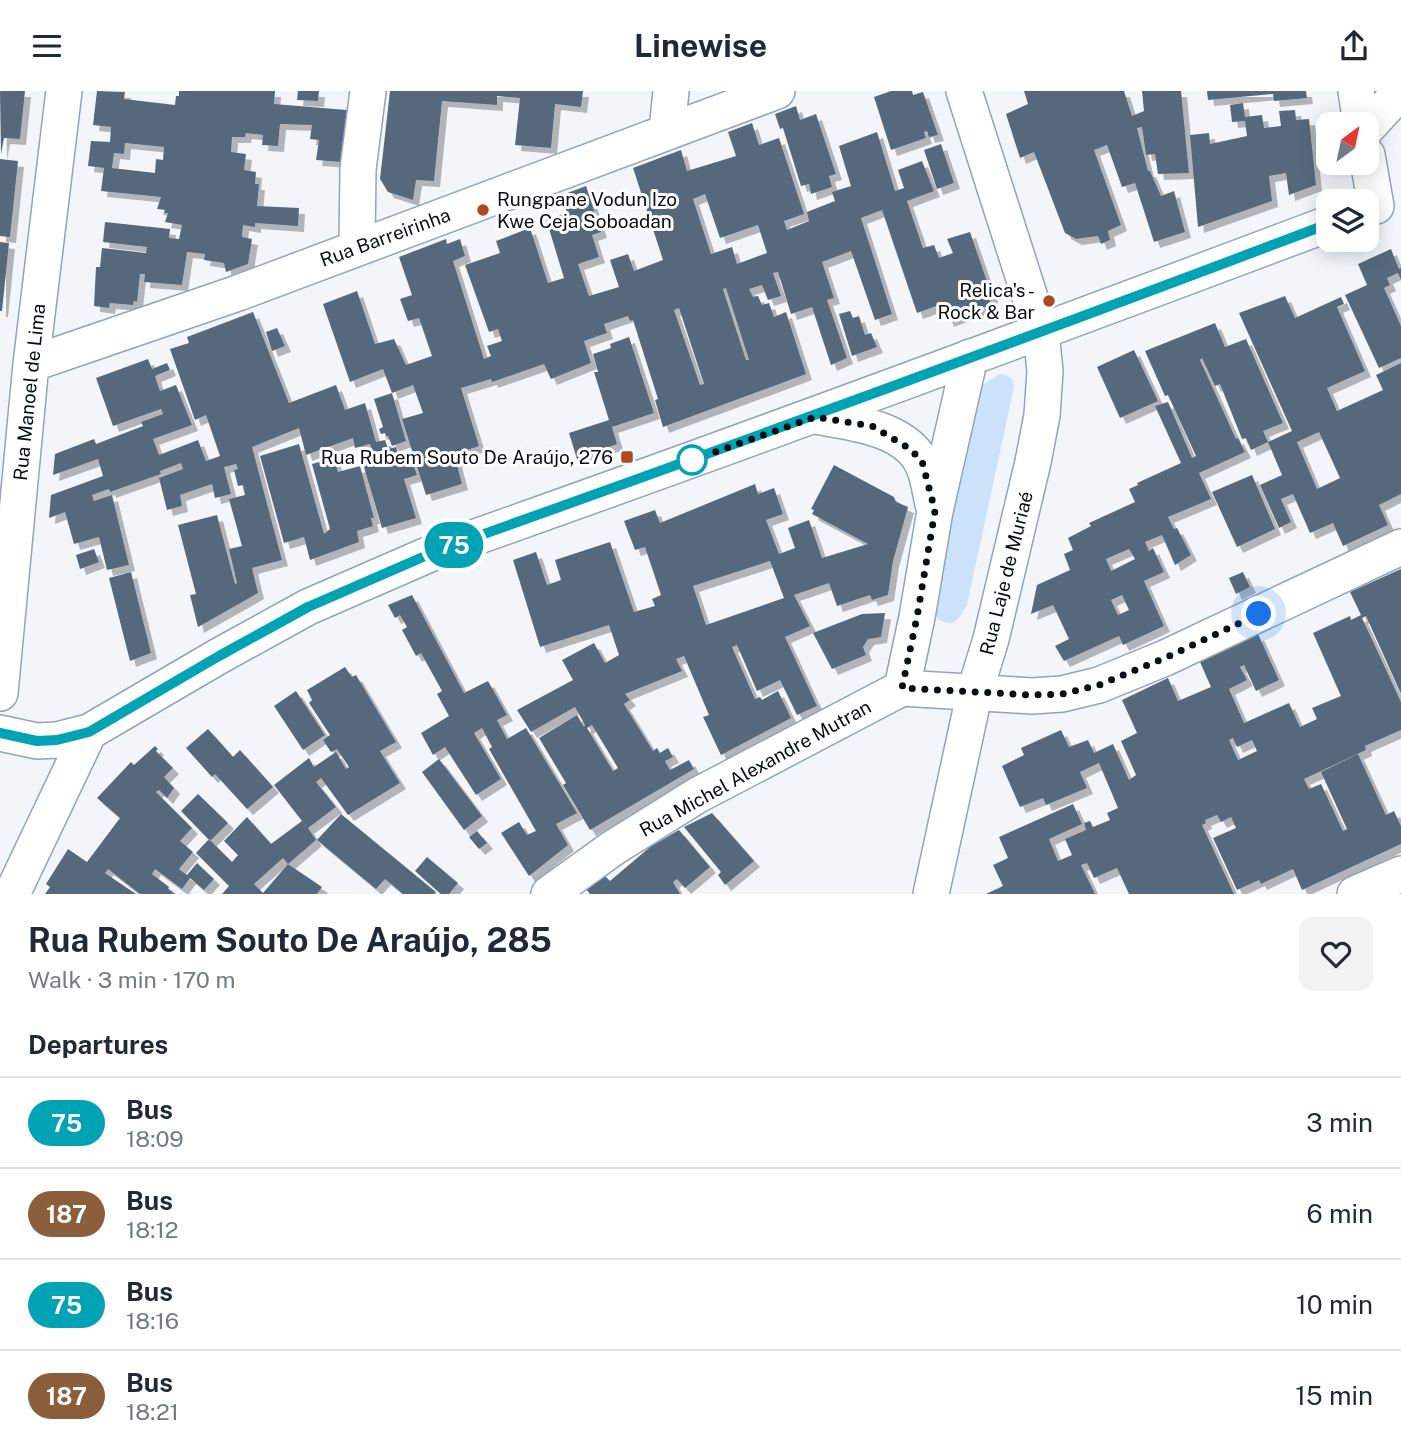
<!DOCTYPE html>
<html lang="en">
<head>
<meta charset="utf-8">
<style>
  :root { --surface:#fff; --page:#f2f2f3; --text:#1f2937; --muted:#747a83; --line:#e0e1e3 }
  body { margin:0; font-family:"Public Sans",sans-serif; background:var(--page); color:var(--text); height:100vh; display:flex; flex-direction:column; font-size:26px; white-space:nowrap }
  * { box-sizing:border-box; margin:0 }
  p { font-size:23px; color:var(--muted) }
  .icon { flex:none; width:38px; height:38px; fill:none; stroke:currentColor; stroke-width:2; stroke-linecap:round; stroke-linejoin:round }
  .map { position:relative; height:803px; overflow:hidden }
  .panel { display:flex; flex-direction:column; background:var(--surface); flex:1 }
  .panel>* { flex:none }
  .badge { padding:0 14px; border-radius:23px; font-size:24px; line-height:46px }
  .needle { width:46px; rotate:33deg }
  .controls { position:absolute; left:1316px; top:21px; display:grid; gap:14px }
  .controls a { display:grid; place-items:center; width:63px; height:63px; border-radius:14px; background:var(--surface); box-shadow:0 4px 18px #0003; font-size:35px }
  .you { position:absolute; width:35px; height:35px; margin:-18px; border:5px solid #fff; border-radius:50%; background:#1a73e8; box-shadow:0 0 0 10px #1a73e833 }
  .map>.badge { position:absolute; translate:-50% -50%; box-shadow:0 0 0 4px #fff }
  h2 { padding:0 28px; font-size:26px; line-height:63px }
  .round { display:grid; place-items:center; flex:none; width:74px; height:74px; border-radius:14px; background:var(--page) }
  .head { display:flex; align-items:center; justify-content:space-between; height:119px; padding:0 28px }
  h1 { font-size:33px; font-weight:700; line-height:52px }
  ul { padding:0; list-style:none }
  li { display:flex; align-items:center; gap:21px; height:91px; padding:0 28px; border-top:2px solid var(--line) }
  li div { flex:1 }
  li b { display:block; font-size:26px }
  li em { font-style:normal }
  li .badge { min-width:77px; font-weight:700; text-align:center }
  header { display:flex; justify-content:space-between; align-items:center; height:91px; padding:0 28px; background:var(--surface); font-size:32px; font-weight:700 }
  .map>svg:first-child { display:block }
  .green { fill:#cce2fb }
  .building { fill:#57697b; fill-rule:evenodd; filter:url(#shadow) }
  .lines { fill:none; stroke-linecap:round; stroke-linejoin:round }
  .minor-casing { stroke:#91a4b9; stroke-width:38 }
  .minor { stroke:#fff; stroke-width:35 }
  .line-casing { stroke:#fff; stroke-width:16 }
  .line { stroke:#00a3b4; stroke-width:10 }
  .walk { stroke:#080e15; stroke-width:7; stroke-dasharray:0 12.6 }
  .poi-dot { fill:#af4820; stroke:#fff; stroke-width:2.5 }
  .stop-dot { fill:#fff; stroke:#00a3b4; stroke-width:3.5 }
  .labels { text-anchor:middle; stroke-width:6; stroke-linejoin:round; paint-order:stroke }
  .poi-label { font-size:19px; fill:#080e15; stroke:#fff; text-anchor:end }
  .street-label { font-size:19px; fill:#080e15; stroke:#fff }
</style>
</head>
<body>
<header><svg class="icon" aria-label="menu" viewBox="0 0 24 24"><path d="M4 6h16M4 12h16M4 18h16"/></svg>Linewise<svg class="icon" aria-label="share" viewBox="0 0 24 24"><path d="M12 15V3M7 8l5-5 5 5M5 13v7h14v-7"/></svg></header>
<div class="map">
<svg width="1401" height="803" viewBox="0 0 1401 803">
  <defs>
    <filter id="shadow"><feDropShadow dx="6" dy="6" stdDeviation="0" flood-color="#0004"/></filter>
  </defs>
  <rect width="100%" height="100%" fill="#f2f6fb"/>
  <path class="green" d="M 1000,283 C 1010,284 1012,287 1014,296 L 967,514 L 959,527 L 953,532 C 941,532 935,529 934,516 L 976,300 L 982,294 Z"/>
  <path class="building" d="M 0,0 L 25,0 L 20,48 L 4,47 L 1,63 Z
    M 97,0 L 125,1 L 124,8 L 175,14 L 176,5 L 179,5 L 179,0 L 275,0 L 274,13 L 347,19 L 342,71 L 316,69 L 319,49 L 310,48 L 312,34 L 280,33 L 278,55 L 262,54 L 263,44 L 246,42 L 245,46 L 232,46 L 231,61 L 246,63 L 244,79 L 256,81 L 255,93 L 259,93 L 257,115 L 299,117 L 298,135 L 255,132 L 255,136 L 243,134 L 242,146 L 252,148 L 248,173 L 226,181 L 224,172 L 204,169 L 205,163 L 187,161 L 182,194 L 144,191 L 145,183 L 140,183 L 137,211 L 134,210 L 133,214 L 110,212 L 109,217 L 94,215 L 96,176 L 100,176 L 102,157 L 146,162 L 147,156 L 103,151 L 105,131 L 170,138 L 169,147 L 179,148 L 182,134 L 165,131 L 168,122 L 164,122 L 165,119 L 157,118 L 161,106 L 101,100 L 104,77 L 88,75 L 91,50 L 110,51 L 111,36 L 93,34 ZM 125,52 L 164,56 L 163,69 L 156,68 L 155,82 L 112,77 L 114,62 L 124,63 Z
    M 298,0 L 319,0 L 318,10 L 297,9 Z
    M 390,0 L 583,0 L 581,16 L 555,13 L 551,57 L 515,54 L 520,7 L 497,5 L 497,14 L 442,10 L 434,90 L 416,89 L 413,109 L 388,101 L 380,88 Z
    M 891,0 L 912,0 L 913,4 L 923,1 L 938,44 L 929,46 L 927,40 L 924,41 L 926,47 L 891,59 L 874,6 Z
    M 1024,0 L 1124,0 L 1132,25 L 1144,20 L 1142,0 L 1181,0 L 1189,82 L 1158,83 L 1155,63 L 1146,64 L 1142,36 L 1137,37 L 1148,80 L 1150,80 L 1161,105 L 1174,100 L 1185,141 L 1154,151 L 1135,92 L 1122,96 L 1107,54 L 1094,59 L 1121,134 L 1108,140 L 1110,149 L 1101,153 L 1098,145 L 1076,148 L 1065,142 L 1034,61 L 1020,67 L 1006,23 L 1028,13 Z
    M 1207,0 L 1306,0 L 1307,7 L 1274,10 L 1273,3 L 1208,9 Z
    M 1243,12 L 1245,26 L 1262,24 L 1264,37 L 1281,35 L 1279,20 L 1295,19 L 1296,29 L 1309,28 L 1316,94 L 1289,104 L 1286,82 L 1269,85 L 1272,110 L 1198,136 L 1190,44 L 1209,42 L 1210,53 L 1247,45 L 1245,30 L 1232,31 L 1230,14 Z
    M 796,15 L 800,29 L 816,23 L 836,83 L 829,85 L 832,96 L 811,103 L 809,93 L 801,95 L 783,37 L 780,38 L 775,23 Z
    M 752,32 L 759,54 L 779,47 L 804,123 L 784,130 L 787,139 L 809,130 L 807,121 L 835,110 L 832,101 L 851,95 L 839,55 L 877,41 L 895,100 L 904,97 L 898,79 L 922,70 L 934,100 L 907,110 L 923,157 L 934,154 L 939,167 L 953,162 L 947,148 L 970,141 L 992,205 L 988,215 L 948,230 L 942,213 L 917,222 L 882,119 L 861,127 L 892,223 L 875,229 L 851,160 L 822,171 L 834,207 L 827,209 L 847,267 L 831,274 L 812,216 L 791,223 L 778,181 L 773,182 L 781,205 L 768,209 L 762,194 L 749,198 L 753,206 L 758,205 L 762,214 L 769,212 L 774,226 L 786,221 L 806,283 L 663,336 L 655,309 L 658,308 L 633,229 L 630,230 L 628,225 L 604,233 L 607,242 L 584,250 L 591,272 L 551,288 L 544,273 L 492,291 L 491,288 L 461,297 L 479,355 L 462,361 L 464,368 L 456,370 L 462,393 L 426,404 L 402,328 L 423,322 L 413,294 L 392,302 L 383,278 L 350,291 L 323,213 L 357,200 L 375,253 L 394,248 L 406,274 L 432,265 L 419,227 L 408,230 L 400,208 L 412,204 L 399,166 L 446,148 L 447,153 L 460,148 L 465,165 L 453,170 L 484,268 L 491,265 L 487,255 L 502,250 L 498,238 L 489,241 L 465,174 L 500,162 L 496,150 L 530,137 L 548,192 L 564,187 L 546,128 L 567,122 L 562,104 L 586,95 L 601,141 L 592,144 L 599,166 L 578,173 L 589,205 L 619,196 L 610,169 L 628,163 L 634,180 L 663,169 L 633,77 L 681,59 L 687,80 L 736,65 L 728,41 ZM 705,103 L 720,147 L 758,134 L 767,162 L 737,173 L 732,156 L 711,163 L 693,108 ZM 726,197 L 749,269 L 746,269 L 723,198 ZM 679,217 L 704,293 L 700,294 L 674,219 Z
    M 941,53 L 954,92 L 937,98 L 924,59 Z
    M 0,68 L 18,70 L 10,146 L 0,145 Z
    M 0,151 L 9,152 L 2,220 L 0,220 Z
    M 1391,158 L 1399,178 L 1401,177 L 1401,189 L 1398,182 L 1387,187 L 1390,194 L 1384,197 L 1401,235 L 1401,267 L 1379,277 L 1345,204 L 1367,194 L 1358,173 Z
    M 1285,205 L 1295,227 L 1341,206 L 1344,213 L 1337,216 L 1365,280 L 1327,297 L 1337,320 L 1383,299 L 1376,284 L 1401,272 L 1401,403 L 1379,414 L 1388,434 L 1343,455 L 1333,432 L 1310,442 L 1293,403 L 1281,408 L 1291,431 L 1279,437 L 1260,394 L 1282,384 L 1268,351 L 1292,340 L 1239,222 ZM 1319,341 L 1340,387 L 1317,398 L 1297,351 Z
    M 850,220 L 853,227 L 859,225 L 865,244 L 871,242 L 877,256 L 852,265 L 839,223 Z
    M 253,221 L 289,312 L 336,294 L 345,319 L 365,312 L 376,351 L 385,349 L 388,358 L 396,356 L 399,367 L 410,364 L 417,384 L 404,388 L 416,427 L 382,437 L 361,366 L 373,362 L 370,353 L 355,357 L 353,347 L 306,364 L 299,337 L 252,356 L 282,469 L 252,477 L 258,502 L 198,536 L 190,504 L 196,503 L 178,434 L 217,424 L 235,493 L 237,492 L 229,458 L 242,455 L 229,408 L 245,404 L 243,394 L 238,395 L 234,379 L 238,378 L 236,373 L 224,376 L 231,403 L 215,407 L 212,393 L 180,404 L 182,415 L 167,419 L 159,387 L 183,378 L 181,372 L 160,380 L 161,383 L 110,401 L 109,398 L 92,404 L 94,410 L 112,404 L 129,474 L 107,479 L 99,446 L 74,453 L 65,421 L 49,427 L 51,404 L 103,385 L 98,368 L 53,384 L 55,363 L 94,348 L 96,353 L 143,335 L 141,331 L 163,323 L 161,318 L 113,335 L 96,287 L 148,268 L 152,278 L 167,272 L 170,279 L 155,285 L 160,300 L 176,294 L 192,334 L 153,348 L 159,364 L 198,349 L 206,370 L 220,365 L 206,324 L 195,329 L 170,258 L 189,252 L 187,246 Z
    M 1215,232 L 1225,256 L 1246,248 L 1283,332 L 1263,340 L 1268,351 L 1251,359 L 1246,347 L 1242,348 L 1220,293 L 1215,295 L 1202,267 L 1200,269 L 1236,348 L 1238,347 L 1245,361 L 1199,382 L 1211,408 L 1168,426 L 1174,438 L 1177,437 L 1191,464 L 1175,474 L 1162,444 L 1145,451 L 1149,460 L 1153,457 L 1164,481 L 1144,490 L 1164,535 L 1123,554 L 1119,545 L 1064,570 L 1055,555 L 1069,548 L 1053,514 L 1031,523 L 1037,494 L 1070,479 L 1064,463 L 1073,459 L 1068,447 L 1091,435 L 1089,432 L 1135,411 L 1129,398 L 1138,394 L 1137,392 L 1181,372 L 1155,315 L 1168,311 L 1192,367 L 1196,365 L 1168,304 L 1165,305 L 1145,260 ZM 1129,458 L 1135,468 L 1111,480 L 1106,468 ZM 1122,504 L 1129,519 L 1118,524 L 1111,509 Z
    M 277,237 L 285,255 L 272,260 L 266,241 Z
    M 629,246 L 654,322 L 612,336 L 617,353 L 577,368 L 569,342 L 609,329 L 594,281 L 598,281 L 593,263 L 611,257 L 610,253 Z
    M 1134,259 L 1158,310 L 1120,327 L 1097,276 Z
    M 392,302 L 406,350 L 392,355 L 388,345 L 386,345 L 385,342 L 381,343 L 379,338 L 383,336 L 374,308 Z
    M 299,353 L 324,443 L 330,438 L 312,373 L 334,367 L 338,381 L 360,375 L 374,427 L 371,427 L 373,435 L 357,440 L 359,451 L 310,469 L 304,446 L 284,452 L 260,365 Z
    M 834,374 L 894,406 L 896,411 L 908,416 L 893,470 L 888,504 L 872,509 L 870,504 L 837,515 L 829,492 L 794,504 L 810,535 L 785,546 L 817,615 L 797,624 L 780,589 L 757,600 L 737,554 L 732,556 L 755,608 L 760,606 L 762,609 L 778,600 L 791,627 L 721,664 L 703,626 L 709,624 L 684,565 L 676,568 L 682,580 L 625,603 L 630,609 L 624,613 L 653,660 L 657,657 L 660,662 L 668,657 L 673,666 L 665,670 L 670,679 L 689,669 L 694,678 L 590,739 L 563,694 L 566,692 L 539,647 L 577,624 L 584,636 L 585,634 L 575,616 L 531,641 L 517,619 L 573,589 L 562,569 L 594,552 L 605,572 L 619,564 L 609,534 L 540,556 L 513,469 L 536,461 L 547,494 L 561,489 L 555,469 L 610,451 L 634,521 L 655,515 L 652,508 L 661,504 L 645,456 L 635,459 L 624,430 L 655,419 L 660,432 L 755,393 L 758,403 L 774,397 L 783,423 L 766,429 L 779,463 L 795,457 L 788,437 L 809,429 L 822,467 L 868,453 L 812,423 L 814,419 L 811,418 ZM 770,470 L 784,507 L 706,534 L 693,495 ZM 592,634 L 618,677 L 613,680 L 587,637 Z
    M 1252,384 L 1275,438 L 1237,456 L 1212,401 Z
    M 94,458 L 99,471 L 80,478 L 76,464 Z
    M 1401,478 L 1401,603 L 1366,525 L 1362,527 L 1401,611 L 1401,639 L 1365,655 L 1366,659 L 1304,688 L 1309,698 L 1321,693 L 1343,740 L 1347,738 L 1321,681 L 1358,663 L 1386,724 L 1394,720 L 1401,735 L 1401,753 L 1302,799 L 1293,778 L 1261,793 L 1259,789 L 1237,799 L 1213,747 L 1236,737 L 1231,726 L 1221,731 L 1217,724 L 1205,729 L 1206,732 L 1202,734 L 1234,803 L 1129,803 L 1117,777 L 1094,787 L 1087,772 L 1081,774 L 1095,803 L 986,803 L 1003,795 L 993,774 L 1008,767 L 999,746 L 1073,713 L 1082,733 L 1049,748 L 1058,770 L 1072,764 L 1065,748 L 1086,739 L 1084,732 L 1090,730 L 1093,736 L 1110,729 L 1107,722 L 1118,717 L 1099,672 L 1080,681 L 1087,697 L 1046,714 L 1043,707 L 1020,716 L 1002,675 L 1024,664 L 1021,657 L 1061,639 L 1069,656 L 1088,649 L 1094,662 L 1113,653 L 1129,689 L 1136,684 L 1121,650 L 1137,642 L 1122,609 L 1168,587 L 1178,610 L 1211,596 L 1200,571 L 1258,543 L 1279,589 L 1256,600 L 1244,574 L 1240,576 L 1247,589 L 1229,598 L 1244,632 L 1289,612 L 1300,636 L 1317,628 L 1312,617 L 1341,605 L 1313,542 L 1350,525 L 1351,529 L 1361,524 L 1350,501 ZM 1233,647 L 1237,656 L 1252,649 L 1257,660 L 1238,669 L 1229,649 Z
    M 131,481 L 151,562 L 130,570 L 109,487 Z
    M 1243,481 L 1250,496 L 1236,503 L 1229,487 Z
    M 412,504 L 464,602 L 488,590 L 507,624 L 497,629 L 507,648 L 526,637 L 577,722 L 556,733 L 568,754 L 529,785 L 501,742 L 519,731 L 527,744 L 536,740 L 489,658 L 492,656 L 482,637 L 474,642 L 501,688 L 476,704 L 445,656 L 433,664 L 421,642 L 449,625 L 437,603 L 442,600 L 421,562 L 416,565 L 402,539 L 407,536 L 400,524 L 395,527 L 388,514 Z
    M 885,522 L 881,546 L 868,548 L 863,556 L 866,564 L 832,578 L 813,542 L 862,523 Z
    M 345,576 L 352,586 L 356,584 L 396,651 L 380,660 L 400,692 L 348,724 L 321,687 L 316,691 L 336,716 L 308,737 L 316,749 L 288,773 L 322,796 L 317,803 L 222,803 L 229,795 L 196,762 L 209,748 L 232,771 L 238,764 L 224,750 L 247,726 L 271,753 L 302,730 L 274,694 L 309,667 L 314,676 L 336,661 L 346,678 L 349,676 L 337,658 L 331,661 L 323,649 L 330,644 L 309,612 L 312,609 L 307,599 ZM 283,767 L 288,773 L 263,802 L 254,793 Z
    M 296,600 L 325,644 L 303,659 L 274,615 Z
    M 208,638 L 233,666 L 240,659 L 273,696 L 247,718 L 215,683 L 212,686 L 186,657 Z
    M 155,655 L 158,658 L 156,660 L 173,677 L 164,686 L 174,697 L 167,707 L 159,699 L 156,701 L 192,737 L 180,750 L 193,761 L 179,778 L 187,784 L 197,772 L 214,788 L 204,799 L 190,787 L 182,798 L 155,778 L 152,783 L 169,796 L 168,798 L 175,803 L 140,803 L 108,778 L 105,782 L 136,803 L 45,803 L 50,796 L 46,793 L 68,758 L 87,771 L 120,727 L 97,707 L 131,671 L 134,674 Z
    M 439,668 L 482,725 L 464,739 L 422,681 Z
    M 198,703 L 228,732 L 210,750 L 181,720 Z
    M 712,722 L 754,770 L 725,794 L 718,784 L 721,781 L 684,736 Z
    M 341,723 L 436,801 L 434,803 L 403,803 L 385,788 L 376,798 L 317,749 Z
    M 679,739 L 710,776 L 685,797 L 677,788 L 673,791 L 680,803 L 590,803 L 586,798 L 603,783 L 610,790 L 650,756 Z
    M 477,740 L 487,752 L 479,758 L 469,746 Z
    M 427,766 L 458,792 L 449,803 L 441,803 L 415,780 Z"/>
  <g class="lines">
    <defs>
      <path id="minor" d="M 1356,0 L 1361,33
        M 1367,37 L 1401,0
        M 667,40 L 671,0
        M 1367,64 L 1376,115
        M 357,155 L 358,78 L 368,0
        M 31,273 L 238,202 L 777,0
        M 815,325 C 849,331 902,336 921,370 C 929,383 930,403 934,417
        M 902,597 L 917,526 L 935,420 L 970,266
        M 0,602 L 31,273 L 64,0
        M 0,642 L 37,650 L 57,649 L 89,641 L 219,565 L 308,516 L 439,459 C 737,354 1033,244 1328,133
        M 12,803 L 89,641
        M 549,803 L 613,757 L 698,704 L 902,597 L 1032,605 L 1062,603 L 1099,594 L 1165,567 L 1401,456
        M 931,803 L 975,600 L 991,548 L 1033,371 L 1042,324 L 1045,280 L 1041,241 L 964,0
        M 1355,803 L 1401,783"/>
    </defs>
    <use href="#minor" class="minor-casing"/>
    <use href="#minor" class="minor"/>
  </g>
  <g class="lines">
    <defs>
      <path id="line" d="M 0,642 L 37,650 L 57,649 L 89,641 L 219,565 L 308,516 L 439,459 C 737,353 1033,245 1328,133"/>
    </defs>
    <use href="#line" class="line-casing"/>
    <use href="#line" class="line"/>
    <path class="walk" d="M 692,369 L 815,326 L 872,335 L 910,358 L 922,370 L 935,420 L 917,526 L 902,597 L 1032,604 L 1062,603 L 1099,594 L 1165,567 L 1259,523"/>
  </g>
  <g class="poi-dot">
    <circle cx="483" cy="119" r="7"/>
    <circle cx="1049" cy="210" r="7"/>
    <rect x="620" y="359" width="14" height="14" rx="3.5"/>
  </g>
  <circle class="stop-dot" cx="692" cy="369" r="14"/>
  <g class="labels">
    <g class="poi-label">
      <text x="497" y="115" text-anchor="start">Rungpane Vodun Izo<tspan x="497" dy="22">Kwe Ceja Soboadan</tspan></text>
      <text x="1035" y="206">Relica's -<tspan x="1035" dy="22">Rock &amp; Bar</tspan></text>
      <text x="613" y="373">Rua Rubem Souto De Araújo, 276</text>
    </g>
    <g class="street-label">
      <text transform="translate(385 146) rotate(-20)" y="7">Rua Barreirinha</text>
      <text transform="translate(29 301) rotate(-84)" y="7">Rua Manoel de Lima</text>
      <text transform="translate(1006 482) rotate(-76)" y="7">Rua Laje de Muriaé</text>
      <text transform="translate(755 677) rotate(-29)" y="7">Rua Michel Alexandre Mutran</text>
    </g>
  </g>
</svg>
<div class="controls">
<a><svg class="needle" viewBox="-14 -14 28 28"><path d="M0-13l5 13h-10z" fill="#e53935"/><path d="M0 13l5-13h-10z" fill="#747a83"/></svg></a>
<a><svg class="icon" aria-label="layers" viewBox="0 0 24 24"><path d="M12 4l9 5-9 5-9-5zM3 14l9 5 9-5"/></svg></a>
</div>
<div class="you" style="left:1259px;top:523px"></div>
<b class="badge" style="left:454px;top:454px;background:#00a3b4;color:#fff">75</b>
</div>
<section class="panel">
<div class="head"><div><h1>Rua Rubem Souto De Araújo, 285</h1><p>Walk · 3 min · 170 m</p></div><a class="round"><svg class="icon" aria-label="heart" viewBox="0 0 24 24"><path d="M12 20l-8-8c-3-5 5-10 8-4 3-6 11-1 8 4z"/></svg></a></div>
<h2>Departures</h2>
<ul>
<li><span class="badge" style="background:#00a3b4;color:#fff">75</span><div><b>Bus</b><p>18:09</p></div><em>3 min</em></li>
<li><span class="badge" style="background:#8b5e3c;color:#fff">187</span><div><b>Bus</b><p>18:12</p></div><em>6 min</em></li>
<li><span class="badge" style="background:#00a3b4;color:#fff">75</span><div><b>Bus</b><p>18:16</p></div><em>10 min</em></li>
<li><span class="badge" style="background:#8b5e3c;color:#fff">187</span><div><b>Bus</b><p>18:21</p></div><em>15 min</em></li>
</ul>
</section>
</body>
</html>
